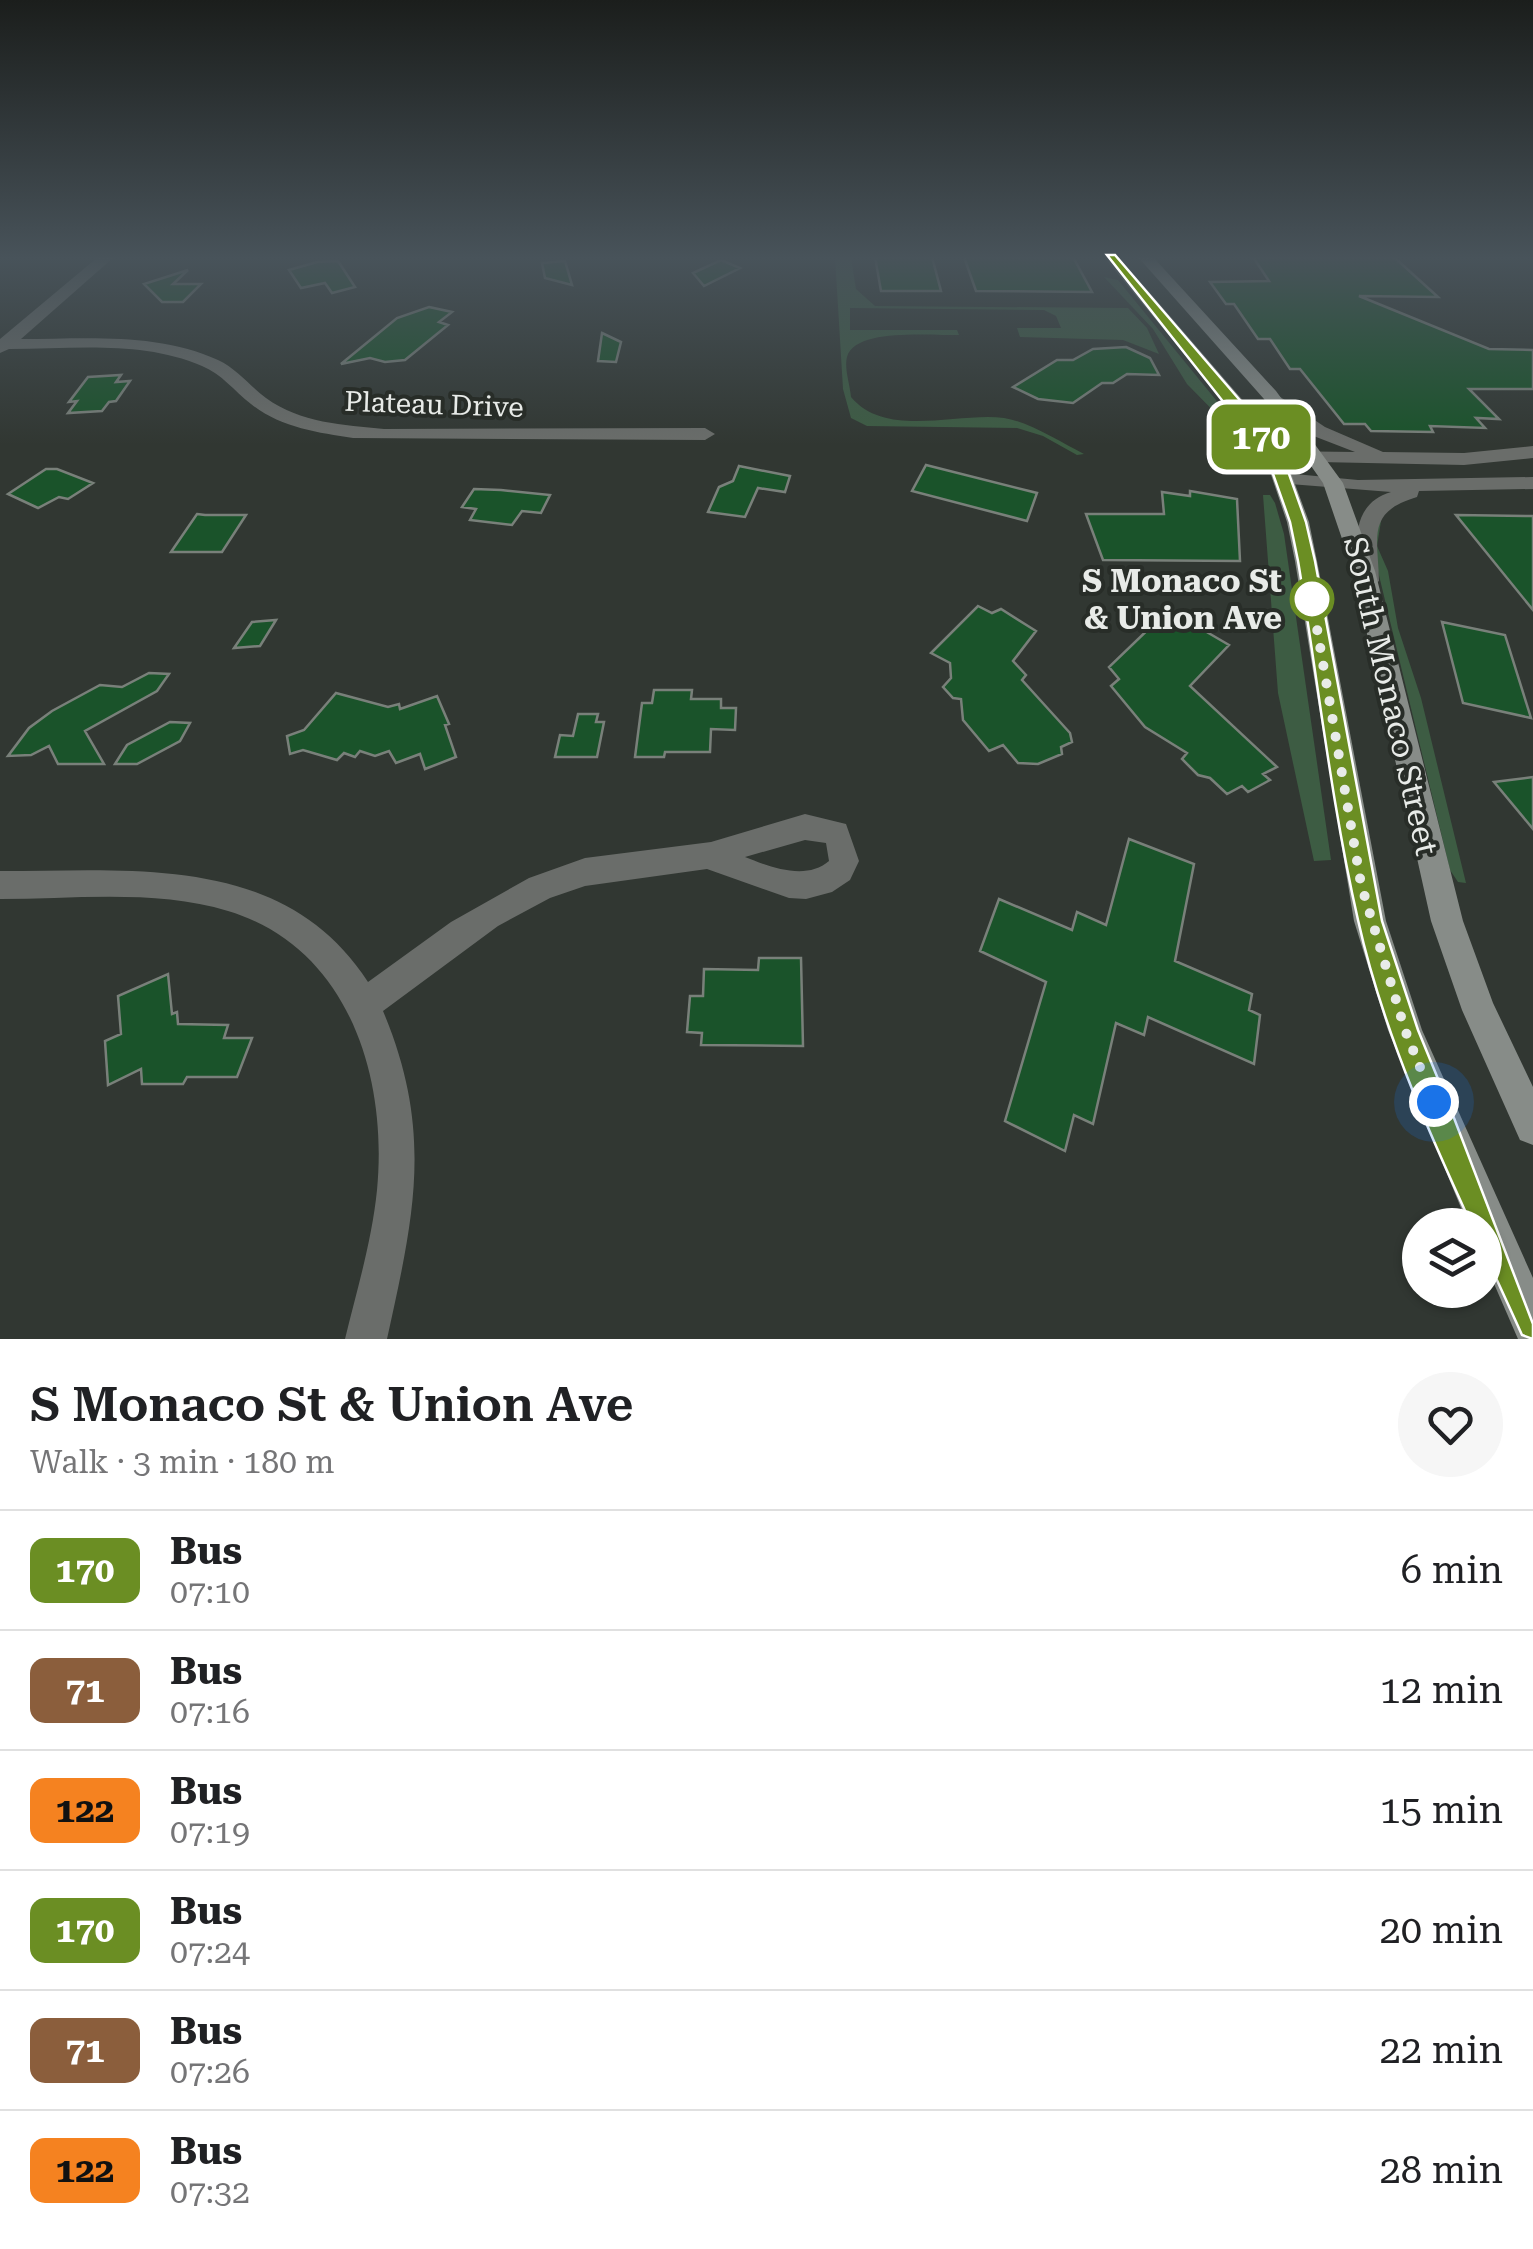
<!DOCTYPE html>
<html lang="en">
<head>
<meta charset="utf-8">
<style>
  :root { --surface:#fff; --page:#f6f6f6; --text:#202124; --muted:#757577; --line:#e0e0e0 }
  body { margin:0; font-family:"Roboto Serif",serif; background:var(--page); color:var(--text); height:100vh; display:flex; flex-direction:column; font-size:38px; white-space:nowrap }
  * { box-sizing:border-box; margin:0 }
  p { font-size:32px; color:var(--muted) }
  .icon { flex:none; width:55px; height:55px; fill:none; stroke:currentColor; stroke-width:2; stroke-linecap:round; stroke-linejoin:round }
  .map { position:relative; height:1339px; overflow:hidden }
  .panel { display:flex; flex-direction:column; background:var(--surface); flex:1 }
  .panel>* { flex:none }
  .badge { padding:0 20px; border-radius:15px; font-size:35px; line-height:65px }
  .fabs { position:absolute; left:1402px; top:1208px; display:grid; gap:20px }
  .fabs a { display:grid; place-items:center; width:100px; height:100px; border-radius:50%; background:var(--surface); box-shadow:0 2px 8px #0004; font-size:50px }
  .you { position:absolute; width:50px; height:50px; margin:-25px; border:8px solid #fff; border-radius:50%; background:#1a73e8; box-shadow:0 0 0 15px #1a73e833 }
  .map>.badge { position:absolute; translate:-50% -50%; box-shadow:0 0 0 5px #fff }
  .round { display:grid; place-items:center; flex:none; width:105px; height:105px; border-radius:52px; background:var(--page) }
  .summary { display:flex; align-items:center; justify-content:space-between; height:170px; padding:0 30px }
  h1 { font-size:48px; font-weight:600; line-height:75px }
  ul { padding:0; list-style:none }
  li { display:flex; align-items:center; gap:30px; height:120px; padding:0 30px; border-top:2px solid var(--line) }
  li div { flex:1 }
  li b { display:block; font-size:38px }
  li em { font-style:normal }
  li .badge { min-width:110px; font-weight:700; text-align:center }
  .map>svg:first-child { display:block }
  .green { fill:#3d5c43 }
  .building { fill:#1a532a; stroke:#79807a; stroke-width:2.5 }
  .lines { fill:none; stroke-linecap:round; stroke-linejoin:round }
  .minor { fill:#6a6d6a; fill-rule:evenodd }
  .tertiary { fill:#6a6d6a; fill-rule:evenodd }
  .secondary { fill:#878c88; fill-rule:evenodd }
  .line { fill:#6b8e23; stroke:#fff; stroke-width:2.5 }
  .walk { stroke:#e8ebe8; stroke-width:10; stroke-dasharray:0 18 }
  .stop-dot { fill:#fff; stroke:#6b8e23; stroke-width:5 }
  .labels { text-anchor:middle; stroke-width:8; stroke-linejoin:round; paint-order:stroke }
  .far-street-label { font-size:28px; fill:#e8ebe8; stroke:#282d28 }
  .stop-label { font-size:32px; font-weight:bold; fill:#e8ebe8; stroke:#282d28; text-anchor:end }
  .street-label { font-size:32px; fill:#e8ebe8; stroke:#282d28 }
</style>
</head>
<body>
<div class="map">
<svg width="1533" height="1339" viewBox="0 0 1533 1339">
  <rect width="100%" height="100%" fill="#313732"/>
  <path class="green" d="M 835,257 L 851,257 L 856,289 L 875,306 L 1128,308 L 1147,328 L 1159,354 L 1123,340 L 1020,337 L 1017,328 L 1061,328 L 1056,316 L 1044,310 L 850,308 L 850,330 L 957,330 L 959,335 C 934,336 855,327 847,357 C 844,368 850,385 851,397 C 886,439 957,412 1004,418 C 1030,422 1060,442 1084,454 L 1077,455 L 1043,436 L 1017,428 L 867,426 L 851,418 L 843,389 Z
    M 1104,277 L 1118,280 L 1229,416 L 1242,440 L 1187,384 L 1153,329 Z
    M 1263,495 L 1270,495 L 1275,503 L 1284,534 L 1331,860 L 1314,861 L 1278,693 Z
    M 1382,515 L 1377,546 L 1388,571 L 1398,628 L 1421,698 L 1466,883 L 1458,882 L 1450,870 L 1370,538 Z"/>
  <path class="building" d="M 875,257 L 932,257 L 941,291 L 881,291 Z
    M 964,257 L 1073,257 L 1092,292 L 976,291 Z
    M 1253,257 L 1394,257 L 1438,297 L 1359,296 L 1489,349 L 1533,350 L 1533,389 L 1469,389 L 1499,419 L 1476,418 L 1485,428 L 1430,426 L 1433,432 L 1371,431 L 1365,424 L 1344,424 L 1300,369 L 1290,369 L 1270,339 L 1258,339 L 1234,304 L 1226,304 L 1210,282 L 1269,281 Z
    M 721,260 L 740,268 L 704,286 L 693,273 Z
    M 338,261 L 355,287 L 332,293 L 325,283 L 301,288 L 289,270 L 317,262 Z
    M 565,261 L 572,285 L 545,278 L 542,263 Z
    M 188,270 L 173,284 L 201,284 L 183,302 L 162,302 L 144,284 Z
    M 429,307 L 452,312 L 439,322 L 448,325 L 405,360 L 385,362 L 370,358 L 341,364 L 397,318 Z
    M 602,333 L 621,342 L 616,362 L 598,361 Z
    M 1126,347 L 1150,358 L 1159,375 L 1127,374 L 1113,383 L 1102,383 L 1073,403 L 1038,399 L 1013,387 L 1057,360 L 1073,360 L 1093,349 Z
    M 121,375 L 116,382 L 130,381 L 116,401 L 109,402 L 102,411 L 68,413 L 77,401 L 69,402 L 88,377 Z
    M 926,465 L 1037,493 L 1027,521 L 912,491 Z
    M 739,466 L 790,476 L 785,492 L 758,488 L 745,517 L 708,512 L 719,487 L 733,481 Z
    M 46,469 L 57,469 L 93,483 L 68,499 L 59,497 L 38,508 L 8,494 Z
    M 474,489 L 501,490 L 550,495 L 541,513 L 522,511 L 512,525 L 470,520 L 476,509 L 462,507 Z
    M 1190,491 L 1237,499 L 1240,561 L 1103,560 L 1086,514 L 1164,514 L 1162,492 L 1190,496 Z
    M 197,514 L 205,515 L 246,515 L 222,552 L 171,552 Z
    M 1456,515 L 1533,516 L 1533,610 Z
    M 978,606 L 992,613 L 1001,609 L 1036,631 L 1013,661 L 1026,675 L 1022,680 L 1070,733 L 1072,742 L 1061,747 L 1062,754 L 1038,764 L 1018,763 L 1003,745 L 989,751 L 963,720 L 961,699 L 953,698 L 943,687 L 951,678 L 950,663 L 931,653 Z
    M 1169,610 L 1229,645 L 1190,686 L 1277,767 L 1263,774 L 1270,780 L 1248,792 L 1242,786 L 1227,794 L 1210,778 L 1198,775 L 1182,759 L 1187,753 L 1145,727 L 1111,686 L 1119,679 L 1109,667 L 1158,620 L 1154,614 Z
    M 276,620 L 260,646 L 234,648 L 252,622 Z
    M 1442,622 L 1505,635 L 1531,718 L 1463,703 Z
    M 149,673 L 169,674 L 157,691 L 85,731 L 104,764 L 58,764 L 49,746 L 31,755 L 8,756 L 29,728 L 52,711 L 100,685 L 122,687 Z
    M 654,690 L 692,690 L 691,699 L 721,699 L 721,708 L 736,708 L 735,730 L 711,729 L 710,752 L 665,752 L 664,757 L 635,757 L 642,703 L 652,703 Z
    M 336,693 L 388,707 L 399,704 L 400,709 L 437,696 L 449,724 L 445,725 L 456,757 L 425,769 L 420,754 L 396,763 L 389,751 L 375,756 L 360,751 L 355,757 L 344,753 L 337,760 L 303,750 L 290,754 L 287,736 L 304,730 Z
    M 578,714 L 598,714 L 596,722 L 604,722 L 597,757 L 555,757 L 560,735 L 573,736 Z
    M 170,722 L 190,723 L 180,741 L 137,764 L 115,764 L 127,745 Z
    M 1533,777 L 1533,829 L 1494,782 Z
    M 1129,839 L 1194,864 L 1175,961 L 1252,994 L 1249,1010 L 1260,1015 L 1254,1064 L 1148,1017 L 1144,1035 L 1116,1023 L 1093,1124 L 1074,1115 L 1065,1151 L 1005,1121 L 1046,982 L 980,951 L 999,899 L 1072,930 L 1077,912 L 1106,925 Z
    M 759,958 L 801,958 L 803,1046 L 701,1045 L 702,1033 L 687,1032 L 690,996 L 703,996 L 704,969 L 758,970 Z
    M 168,974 L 172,1014 L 177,1012 L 178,1024 L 228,1025 L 224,1038 L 252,1038 L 237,1077 L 187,1077 L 183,1084 L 142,1084 L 141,1069 L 108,1085 L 105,1041 L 121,1034 L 118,996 Z"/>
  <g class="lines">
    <path class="minor" d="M 98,257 L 114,257 L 21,339 C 86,339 157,332 218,360 C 237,369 250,386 266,398 C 300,423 344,425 384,429 L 705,428 L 715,434 L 705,440 L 353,438 C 318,433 279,427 251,404 C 234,391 222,374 202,366 C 142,340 73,349 9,349 L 0,353 L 0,339 Z
      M 805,814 L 846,824 L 859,861 L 850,880 L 832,892 L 806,899 L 789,898 L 707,869 L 585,886 L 550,898 L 498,926 L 383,1011 C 434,1132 414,1216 387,1339 L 345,1339 C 357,1290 372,1240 377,1190 C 388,1076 348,947 228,911 C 157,889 74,899 0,899 L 0,871 C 134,871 284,853 368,982 L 451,922 L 529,878 L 585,858 L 711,842 ZM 805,840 L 826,843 L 829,861 C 806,881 770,867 745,857 Z"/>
    <path class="tertiary" d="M 1270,390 L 1325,427 L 1383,452 L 1464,453 L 1533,446 L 1533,458 L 1464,465 L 1268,461 L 1265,457 L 1275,451 L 1355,452 L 1311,435 L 1264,399 L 1264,391 Z
      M 1284,473 L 1358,480 L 1533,477 L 1533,489 L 1419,491 L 1417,497 C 1366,512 1378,537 1379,581 L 1368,589 L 1357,581 C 1357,545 1349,505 1391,492 L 1277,483 L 1274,479 Z"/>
    <path class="secondary" d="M 1104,257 L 1119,257 L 1252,411 L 1285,457 L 1309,522 L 1317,561 L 1386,921 L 1422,1030 L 1533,1278 L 1533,1339 L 1518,1339 L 1485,1263 L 1485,1225 L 1468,1225 L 1388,1030 L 1354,921 L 1295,561 L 1287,522 L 1265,457 L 1238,419 Z
      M 1138,257 L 1153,257 L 1276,391 L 1343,483 L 1375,571 L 1463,921 L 1493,1003 L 1533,1087 L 1533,1145 L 1520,1140 L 1462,1010 L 1431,921 L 1353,571 L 1323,483 L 1264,399 Z"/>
  </g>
  <linearGradient id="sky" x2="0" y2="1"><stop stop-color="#1b1e1c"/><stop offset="0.58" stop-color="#48535a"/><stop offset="1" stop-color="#48535a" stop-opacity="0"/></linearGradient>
  <rect width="1533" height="445" fill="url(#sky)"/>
  <path class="line" d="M 1107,255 L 1115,255 L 1250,412 L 1283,457 L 1306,522 L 1315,561 L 1382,921 L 1418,1030 L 1454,1118 L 1533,1324 L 1533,1339 L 1522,1335 C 1462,1201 1390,1064 1358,920 C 1331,802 1318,680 1298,561 L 1290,522 L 1267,457 Z"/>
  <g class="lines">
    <path class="walk" d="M 1312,599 L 1310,588 L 1361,884 L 1405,1030 L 1434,1102"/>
  </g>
  <circle class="stop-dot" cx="1312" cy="599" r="20"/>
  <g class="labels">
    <g class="far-street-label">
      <text transform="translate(434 404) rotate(2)" y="10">Plateau Drive</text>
    </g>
    <g class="stop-label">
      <text x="1282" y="592">S Monaco St<tspan x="1282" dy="37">&amp; Union Ave</tspan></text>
    </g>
    <g class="street-label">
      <text transform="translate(1391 696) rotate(77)" y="11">South Monaco Street</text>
    </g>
  </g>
</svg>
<div class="fabs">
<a><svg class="icon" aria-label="layers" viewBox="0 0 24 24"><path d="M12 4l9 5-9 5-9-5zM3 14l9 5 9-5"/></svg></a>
</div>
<div class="you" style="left:1434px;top:1102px"></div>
<b class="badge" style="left:1261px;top:437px;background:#6b8e23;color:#fff">170</b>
</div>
<section class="panel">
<div class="summary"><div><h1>S Monaco St &amp; Union Ave</h1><p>Walk · 3 min · 180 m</p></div><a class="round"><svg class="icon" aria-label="heart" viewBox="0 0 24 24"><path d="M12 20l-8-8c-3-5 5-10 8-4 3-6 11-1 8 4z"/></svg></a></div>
<ul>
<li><span class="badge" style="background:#6b8e23;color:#fff">170</span><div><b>Bus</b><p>07:10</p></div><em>6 min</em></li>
<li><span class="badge" style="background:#8b5e3c;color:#fff">71</span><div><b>Bus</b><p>07:16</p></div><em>12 min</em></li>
<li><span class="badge" style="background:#f58220;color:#111">122</span><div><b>Bus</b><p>07:19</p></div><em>15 min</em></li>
<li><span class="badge" style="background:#6b8e23;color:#fff">170</span><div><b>Bus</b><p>07:24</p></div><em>20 min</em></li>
<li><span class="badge" style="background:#8b5e3c;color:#fff">71</span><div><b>Bus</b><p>07:26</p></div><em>22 min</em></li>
<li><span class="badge" style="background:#f58220;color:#111">122</span><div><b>Bus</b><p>07:32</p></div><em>28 min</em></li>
</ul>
</section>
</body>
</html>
